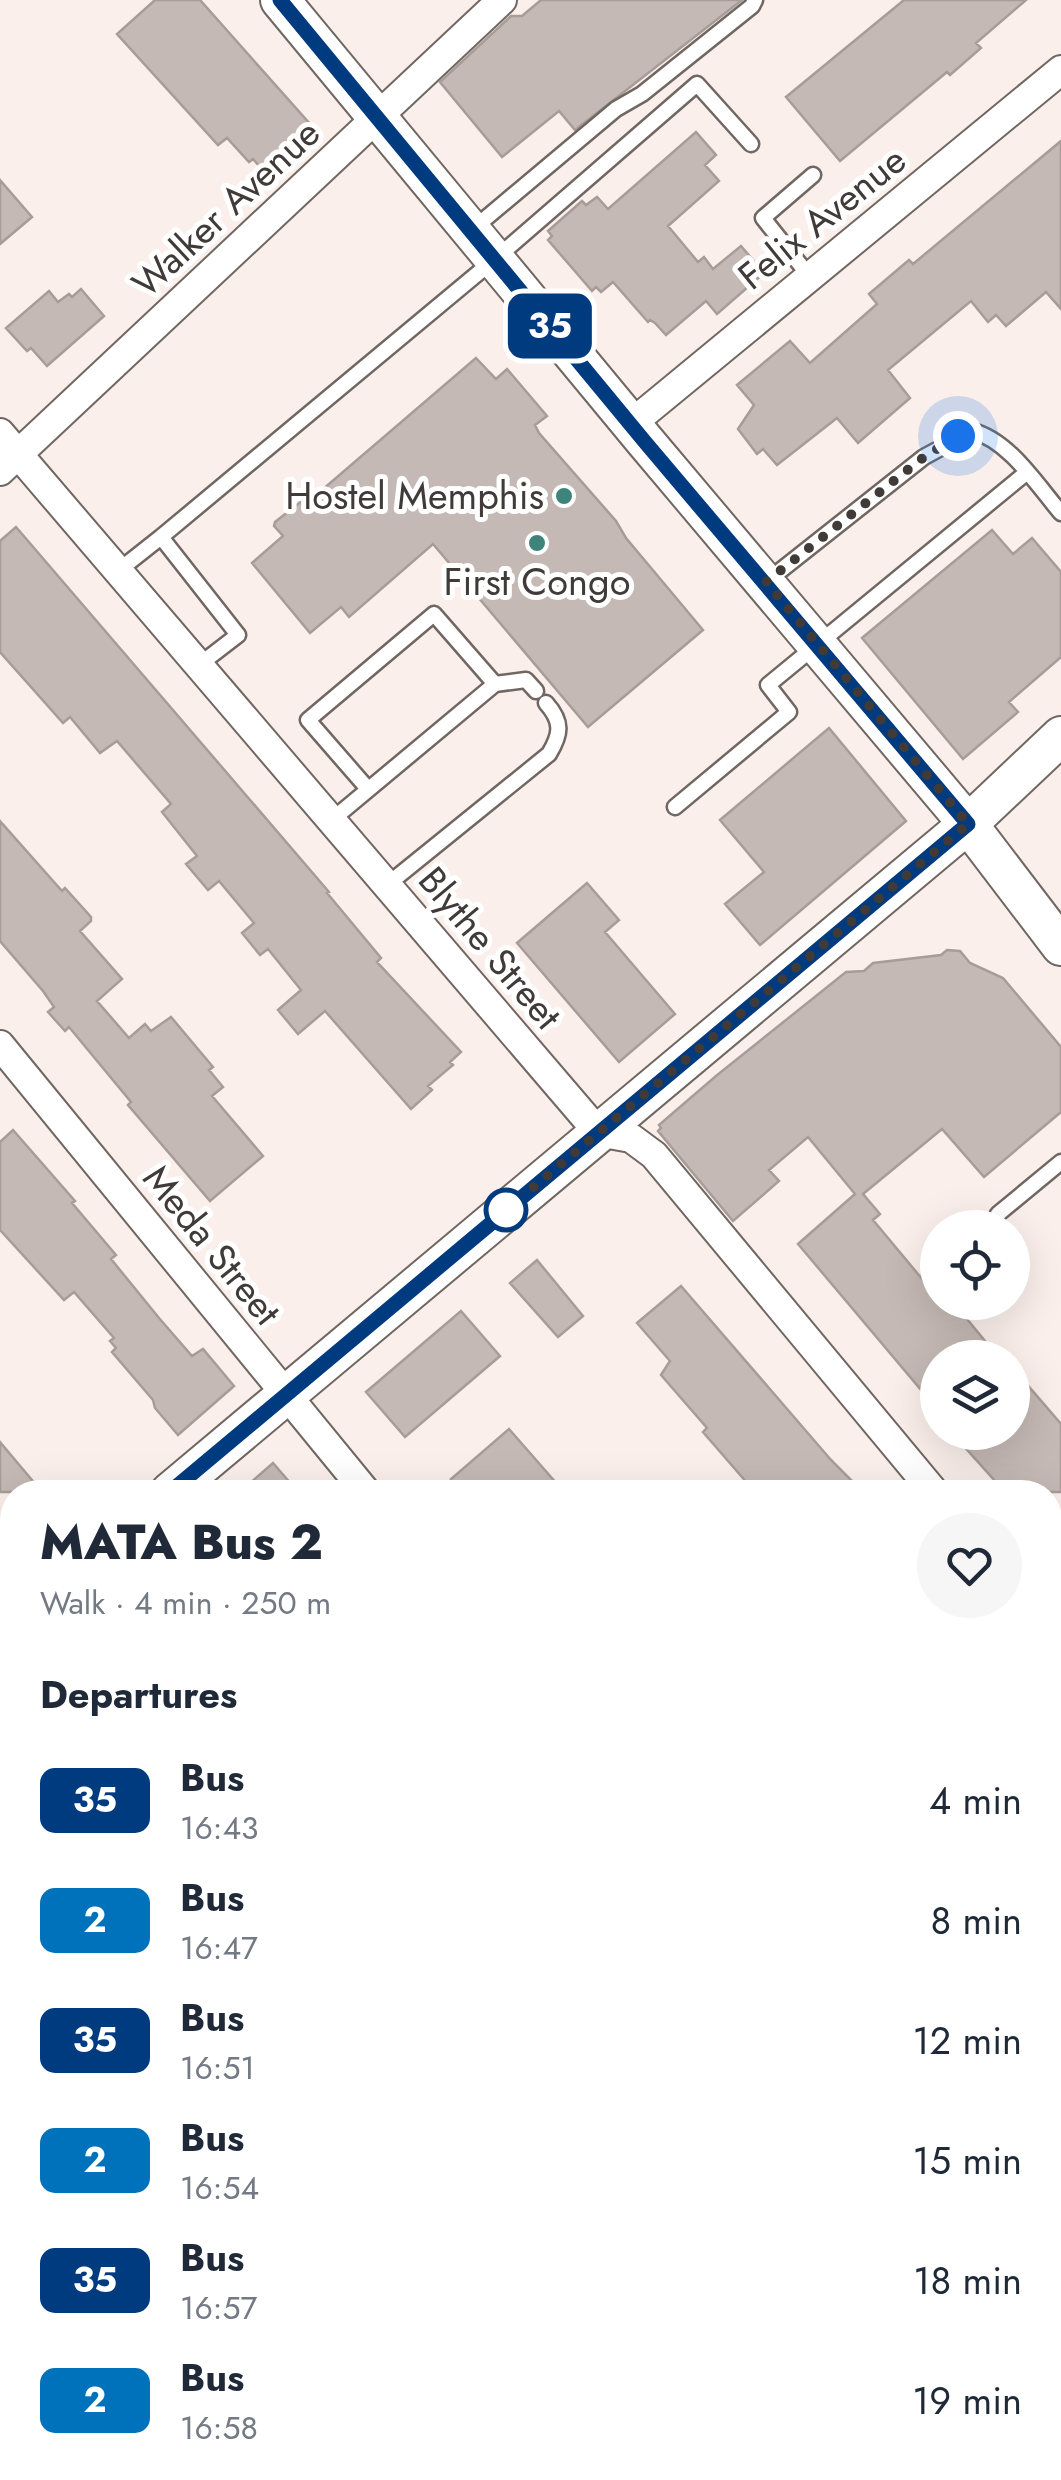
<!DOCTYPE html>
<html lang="en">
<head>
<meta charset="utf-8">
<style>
  :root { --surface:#fff; --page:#f6f6f7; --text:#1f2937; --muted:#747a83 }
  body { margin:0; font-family:Jost,sans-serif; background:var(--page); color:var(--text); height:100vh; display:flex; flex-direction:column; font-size:38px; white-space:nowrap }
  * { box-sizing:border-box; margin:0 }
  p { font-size:32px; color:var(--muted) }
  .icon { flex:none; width:55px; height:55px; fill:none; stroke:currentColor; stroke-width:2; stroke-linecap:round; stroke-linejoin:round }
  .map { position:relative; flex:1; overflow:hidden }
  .drawer { position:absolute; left:0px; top:1480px; width:1062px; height:1000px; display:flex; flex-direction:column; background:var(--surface); border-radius:40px 40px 0 0; box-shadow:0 10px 40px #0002 }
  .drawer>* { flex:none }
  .badge { padding:0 20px; border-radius:15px; font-size:35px; line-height:65px }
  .tools { position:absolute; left:920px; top:1210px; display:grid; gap:20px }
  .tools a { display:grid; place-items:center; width:110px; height:110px; border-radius:50%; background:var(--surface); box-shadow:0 10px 40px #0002; font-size:50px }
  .you { position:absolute; width:50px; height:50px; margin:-25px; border:8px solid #fff; border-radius:50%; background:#1a73e8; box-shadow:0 0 0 15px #1a73e833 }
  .map>.badge { position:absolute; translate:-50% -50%; box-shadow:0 0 0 5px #fff }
  h2 { padding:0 40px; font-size:38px; line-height:90px }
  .round { display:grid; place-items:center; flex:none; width:105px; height:105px; border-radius:52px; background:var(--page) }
  .head { display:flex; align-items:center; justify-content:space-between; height:170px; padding:0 40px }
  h1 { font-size:48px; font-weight:800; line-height:75px }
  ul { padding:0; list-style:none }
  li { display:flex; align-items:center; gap:30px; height:120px; padding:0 40px }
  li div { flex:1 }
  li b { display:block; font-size:38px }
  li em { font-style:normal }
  li .badge { min-width:110px; font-weight:700; text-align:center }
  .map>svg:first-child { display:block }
  .building { fill:#c4b9b4; stroke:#a79d98; stroke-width:2.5 }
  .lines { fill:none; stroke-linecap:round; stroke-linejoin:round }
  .lane-casing { stroke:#706762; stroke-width:19 }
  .street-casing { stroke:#706762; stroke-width:32 }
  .secondary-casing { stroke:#706762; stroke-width:42 }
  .lane { stroke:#fff; stroke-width:14 }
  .street { stroke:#fff; stroke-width:28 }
  .secondary { stroke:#fff; stroke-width:38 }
  .line-casing { stroke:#fff; stroke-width:22 }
  .line { stroke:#003b80; stroke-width:15 }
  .walk { stroke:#403b39; stroke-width:10; stroke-dasharray:0 18 }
  .poi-dot { fill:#3d847b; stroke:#fff; stroke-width:4 }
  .stop-dot { fill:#fff; stroke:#003b80; stroke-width:5 }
  .labels { text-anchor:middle; stroke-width:10; stroke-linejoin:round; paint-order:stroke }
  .street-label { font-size:38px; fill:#403b39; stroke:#fff }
  .poi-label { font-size:38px; fill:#403b39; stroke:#fff; text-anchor:end }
</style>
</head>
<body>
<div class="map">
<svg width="1061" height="2480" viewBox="0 0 1061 2480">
  <rect width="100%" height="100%" fill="#faefea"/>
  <path class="building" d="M 155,0 L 200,0 L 318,133 L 268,176 L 253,159 L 249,162 L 227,138 L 218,145 L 117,34 Z
    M 541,0 L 742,0 L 575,130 L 559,111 L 502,157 L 440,82 L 511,16 L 522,16 Z
    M 904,0 L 1026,0 L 976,43 L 981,48 L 950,75 L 947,72 L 840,161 L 786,97 Z
    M 696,132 L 716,155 L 705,165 L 719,181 L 668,226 L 698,262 L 704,257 L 713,269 L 741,246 L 764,273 L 717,314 L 706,301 L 666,335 L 655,323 L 650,320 L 648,322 L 613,282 L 601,292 L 596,287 L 592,291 L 548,240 L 552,236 L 548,231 L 582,201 L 586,205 L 597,197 L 608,209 Z
    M 1061,141 L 1061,309 L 1046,292 L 1006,326 L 996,315 L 988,322 L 971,301 L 888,370 L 910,398 L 858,443 L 837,418 L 777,465 L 763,449 L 757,454 L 738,429 L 754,405 L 737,385 L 790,341 L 810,363 L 877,304 L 869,294 L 909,260 L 913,264 Z
    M 0,180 L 32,217 L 0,244 Z
    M 81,289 L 104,316 L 47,366 L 31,348 L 27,351 L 6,328 L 49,291 L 58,302 L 69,294 L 72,297 Z
    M 476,358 L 496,379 L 507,369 L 547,416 L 535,425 L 539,433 L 616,521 L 626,538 L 703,630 L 588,727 L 433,544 L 349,617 L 341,607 L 310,633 L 252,563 L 283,536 L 274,526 L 275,522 L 312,493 L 315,496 Z
    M 16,527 L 329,892 L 327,893 L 381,958 L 377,962 L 461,1052 L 450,1062 L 453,1065 L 428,1086 L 432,1090 L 411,1109 L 325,1011 L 298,1034 L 278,1010 L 301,990 L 268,949 L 260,955 L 242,933 L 254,923 L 219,881 L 208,890 L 186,864 L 197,856 L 162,812 L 171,804 L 117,741 L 100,753 L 70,717 L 63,723 L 0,652 L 0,541 Z
    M 992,530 L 1013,554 L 1032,538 L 1061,572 L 1061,657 L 1009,702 L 1018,712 L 963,759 L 862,638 Z
    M 829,728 L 906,821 L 760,945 L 725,904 L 764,872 L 720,820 Z
    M 0,821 L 62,891 L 65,888 L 91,917 L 91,921 L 80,931 L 122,979 L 97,1001 L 129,1038 L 145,1024 L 151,1031 L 171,1017 L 213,1067 L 209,1070 L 223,1087 L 212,1096 L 263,1156 L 210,1201 L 128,1105 L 131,1102 L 69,1027 L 65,1031 L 48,1012 L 54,1007 L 43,991 L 0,941 Z
    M 587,883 L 619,920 L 605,932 L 675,1014 L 619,1062 L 517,943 Z
    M 947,950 L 960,951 L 970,963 L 1003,978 L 1061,1047 L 1061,1112 L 984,1177 L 942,1129 L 863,1194 L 880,1214 L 873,1220 L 923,1280 L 938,1267 L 938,1302 L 953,1302 L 999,1358 L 938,1358 L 938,1410 L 798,1244 L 855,1194 L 808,1137 L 769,1170 L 779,1181 L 733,1221 L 658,1131 L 661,1128 L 659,1125 L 716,1076 L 846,972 L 864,971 L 873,963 L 941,955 Z
    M 13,1130 L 75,1201 L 72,1203 L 116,1255 L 111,1259 L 159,1318 L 192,1356 L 203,1349 L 234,1386 L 178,1435 L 155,1408 L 153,1400 L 112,1352 L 116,1348 L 110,1341 L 114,1338 L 74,1292 L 64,1300 L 0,1230 L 0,1142 Z
    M 537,1260 L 583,1316 L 558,1337 L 510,1283 Z
    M 681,1286 L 831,1460 L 863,1492 L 755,1492 L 703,1432 L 707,1428 L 661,1375 L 670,1361 L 637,1323 Z
    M 461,1311 L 500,1356 L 405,1437 L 366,1392 Z
    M 1012,1367 L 1061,1424 L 1061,1492 L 1005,1492 L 951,1432 L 1012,1432 Z
    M 509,1429 L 564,1492 L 463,1492 L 451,1479 Z
    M 0,1442 L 42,1492 L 0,1492 Z
    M 273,1463 L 298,1492 L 240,1492 Z"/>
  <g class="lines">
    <defs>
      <path id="lane" d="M 473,229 L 616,109 L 642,94 L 752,6 L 755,0
        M 810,277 L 763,218 L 813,175
        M 118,571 L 161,537
        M 766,582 L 924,457 L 972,431 C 1009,440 1037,485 1061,513
        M 199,665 L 238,635 L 161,537 L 495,259 L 697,84 L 751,144
        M 495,684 L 526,680 L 536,691
        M 675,807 L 789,712 L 768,685 L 1026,473
        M 333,819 L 495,684 L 434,614 L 308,720 L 368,789
        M 387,885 L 549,754 C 561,734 563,722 546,703
        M 998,1214 L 1061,1162"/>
      <path id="street" d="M 631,424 L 1061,70
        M 0,433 L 598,1132 L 631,1138 L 654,1155 L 934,1492
        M 0,471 L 502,0
        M 0,1045 L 366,1492
        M 1050,1632 L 1061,1645
        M 0,2231 L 12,2247
        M 1050,2260 L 1061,2251
        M 0,2321 L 12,2311
        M 194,2468 L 204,2480
        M 686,2468 L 696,2480
        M 791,2480 L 806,2468"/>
      <path id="secondary" d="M 280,0 L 645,441 L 968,824 L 1061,946
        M 170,1492 L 968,824 L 1061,736
        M 0,1637 L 12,1627"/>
    </defs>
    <use href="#lane" class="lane-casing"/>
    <use href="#street" class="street-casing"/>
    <use href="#secondary" class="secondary-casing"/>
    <use href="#lane" class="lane"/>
    <use href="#street" class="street"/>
    <use href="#secondary" class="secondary"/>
  </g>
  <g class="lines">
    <defs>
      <path id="line" d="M 170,1492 L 968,824 L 645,442 L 280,0"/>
    </defs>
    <use href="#line" class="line-casing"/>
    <use href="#line" class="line"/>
    <path class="walk" d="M 506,1210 L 968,824 L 766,582 L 924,457 L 958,436"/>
  </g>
  <g class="poi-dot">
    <circle cx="564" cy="496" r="10"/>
    <circle cx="537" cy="543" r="10"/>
  </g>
  <circle class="stop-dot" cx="506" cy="1210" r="20"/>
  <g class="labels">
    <g class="street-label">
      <text transform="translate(226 208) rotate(-43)" y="13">Walker Avenue</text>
      <text transform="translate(822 218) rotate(-39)" y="13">Felix Avenue</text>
      <text transform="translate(490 948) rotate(50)" y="13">Blythe Street</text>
      <text transform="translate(212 1245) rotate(51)" y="13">Meda Street</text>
    </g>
    <g class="poi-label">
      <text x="544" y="509">Hostel Memphis</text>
      <text x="537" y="595" text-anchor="middle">First Congo</text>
    </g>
  </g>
</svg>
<div class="tools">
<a><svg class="icon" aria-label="locate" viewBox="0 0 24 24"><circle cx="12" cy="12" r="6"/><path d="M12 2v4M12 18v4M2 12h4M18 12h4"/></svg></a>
<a><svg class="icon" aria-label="layers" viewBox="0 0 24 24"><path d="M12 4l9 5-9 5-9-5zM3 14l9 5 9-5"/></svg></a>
</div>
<div class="you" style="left:958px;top:436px"></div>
<b class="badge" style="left:550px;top:326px;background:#003b80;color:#fff">35</b>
<section class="drawer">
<div class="head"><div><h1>MATA Bus 2</h1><p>Walk · 4 min · 250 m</p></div><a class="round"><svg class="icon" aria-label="heart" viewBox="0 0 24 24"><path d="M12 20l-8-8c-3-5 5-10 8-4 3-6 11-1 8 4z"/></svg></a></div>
<h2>Departures</h2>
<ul>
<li><span class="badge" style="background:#003b80;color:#fff">35</span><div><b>Bus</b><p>16:43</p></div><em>4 min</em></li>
<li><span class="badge" style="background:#0072bc;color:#fff">2</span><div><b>Bus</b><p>16:47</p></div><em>8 min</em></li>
<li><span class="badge" style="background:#003b80;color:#fff">35</span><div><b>Bus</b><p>16:51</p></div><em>12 min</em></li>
<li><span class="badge" style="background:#0072bc;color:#fff">2</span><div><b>Bus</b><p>16:54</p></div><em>15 min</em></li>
<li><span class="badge" style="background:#003b80;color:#fff">35</span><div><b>Bus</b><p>16:57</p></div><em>18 min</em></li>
<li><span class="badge" style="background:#0072bc;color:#fff">2</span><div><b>Bus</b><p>16:58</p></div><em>19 min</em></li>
</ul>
</section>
</div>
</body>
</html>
